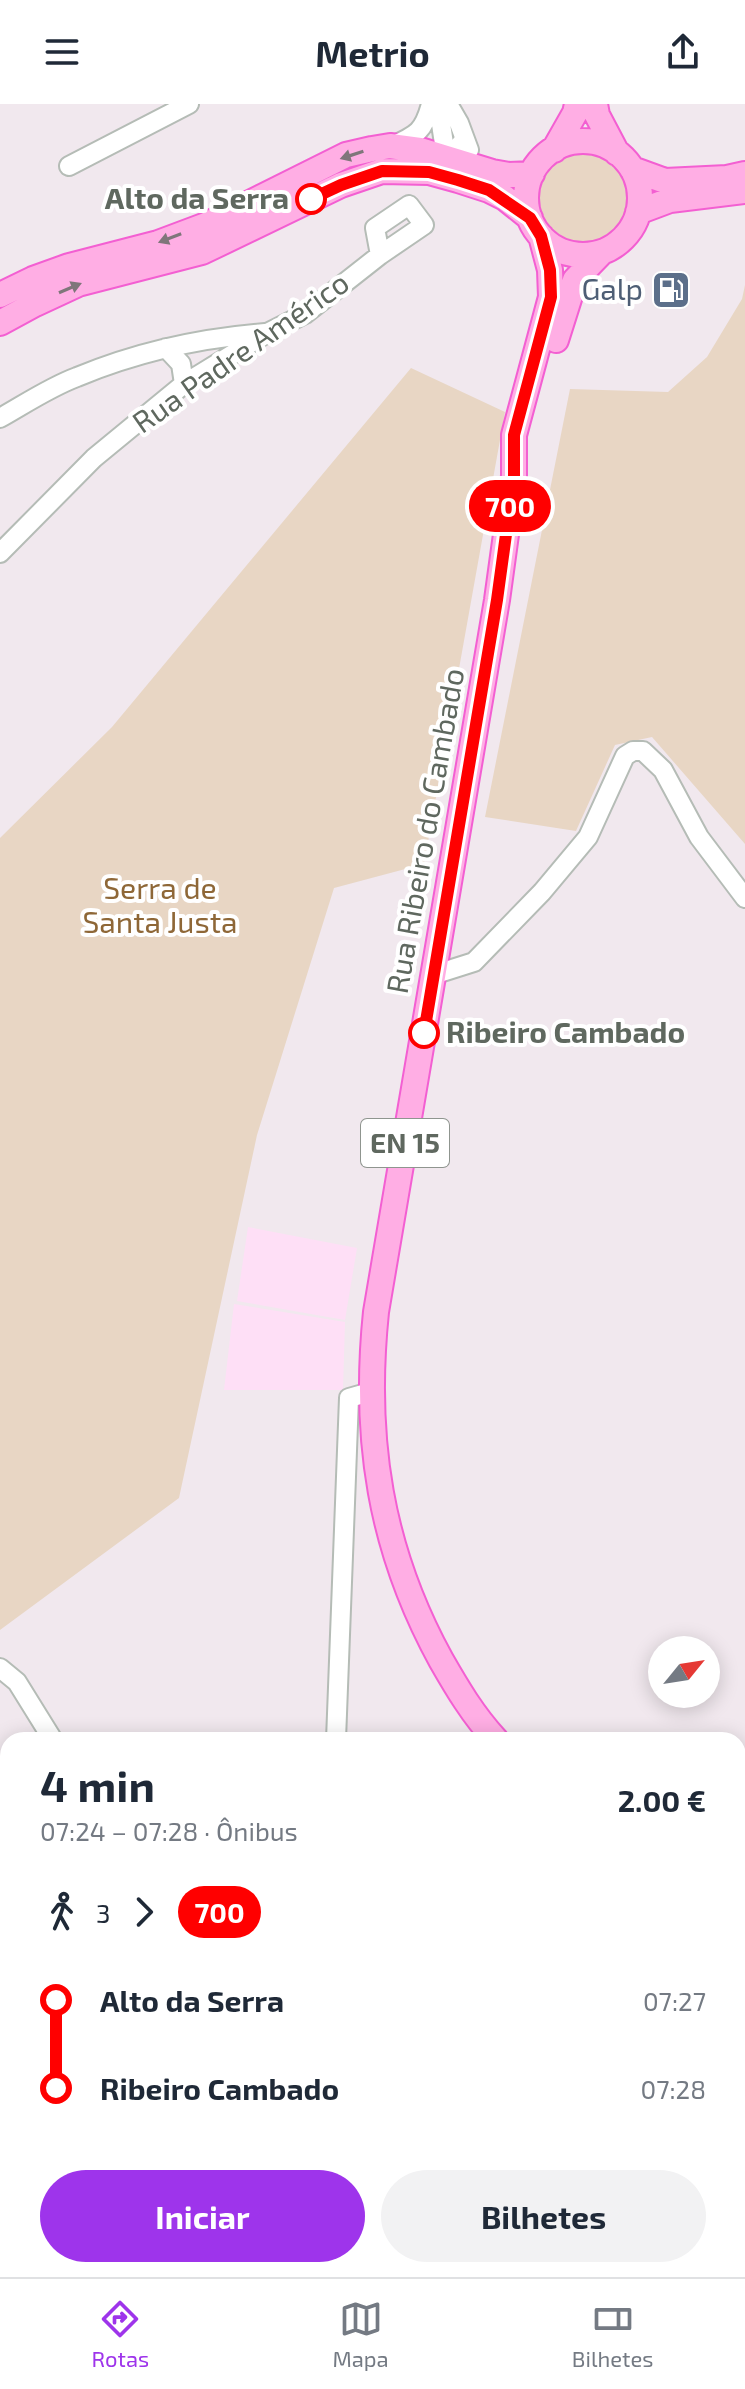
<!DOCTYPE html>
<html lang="pt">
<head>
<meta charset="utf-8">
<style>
  :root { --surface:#fff; --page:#f2f2f3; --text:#1f2937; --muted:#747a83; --line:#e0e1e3; --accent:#9e34eb }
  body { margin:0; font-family:"Exo 2",sans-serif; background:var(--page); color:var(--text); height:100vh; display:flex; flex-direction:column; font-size:30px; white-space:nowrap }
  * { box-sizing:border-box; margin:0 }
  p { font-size:26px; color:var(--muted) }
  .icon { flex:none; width:44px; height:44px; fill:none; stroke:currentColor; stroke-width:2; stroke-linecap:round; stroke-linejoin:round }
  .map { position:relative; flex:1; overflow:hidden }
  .panel { position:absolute; left:0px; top:1628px; width:746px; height:546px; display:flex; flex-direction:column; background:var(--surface); border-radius:24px 24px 0 0; box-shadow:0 4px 20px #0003 }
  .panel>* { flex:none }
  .badge { padding:0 16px; border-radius:26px; font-size:28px; line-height:52px }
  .needle { width:52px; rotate:60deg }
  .fabs { position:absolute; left:648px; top:1532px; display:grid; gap:16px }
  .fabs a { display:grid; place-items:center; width:72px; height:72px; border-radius:50%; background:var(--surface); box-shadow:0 4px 20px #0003; font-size:40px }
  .map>.badge { position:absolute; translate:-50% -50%; box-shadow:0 0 0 4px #fff }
  .legs { display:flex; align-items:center; gap:12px; height:88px; padding:0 40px; font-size:26px }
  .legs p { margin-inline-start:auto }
  .summary { display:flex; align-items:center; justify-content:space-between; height:136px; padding:0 40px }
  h1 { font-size:44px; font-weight:700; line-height:60px }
  .button { display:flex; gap:16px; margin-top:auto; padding:16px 40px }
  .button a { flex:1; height:92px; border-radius:48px; background:var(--accent); color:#fff; font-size:32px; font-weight:700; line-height:92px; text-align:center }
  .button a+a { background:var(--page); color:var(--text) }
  ul { padding:0 40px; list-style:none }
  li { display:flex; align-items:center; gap:28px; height:88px; font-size:30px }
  li i { display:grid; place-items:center; width:12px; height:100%; margin:0 10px; background:currentColor }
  li i::after { content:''; width:20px; height:20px; margin:-10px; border:6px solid; border-radius:50%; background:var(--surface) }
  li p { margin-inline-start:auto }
  li:first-child i { background:linear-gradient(#0000 50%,currentColor 0) }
  li:last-child i { background:linear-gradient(currentColor 50%,#0000 0) }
  header { display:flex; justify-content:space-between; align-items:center; height:104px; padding:0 40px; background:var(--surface); font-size:36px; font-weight:700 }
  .dock { display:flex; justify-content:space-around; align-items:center; height:112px; border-top:2px solid var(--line); background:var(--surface); font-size:22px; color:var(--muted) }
  .dock a { display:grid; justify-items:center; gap:4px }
  .dock .current { color:var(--accent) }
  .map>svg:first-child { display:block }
  .commercial { fill:#fedff6 }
  .green { fill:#e8d6c4 }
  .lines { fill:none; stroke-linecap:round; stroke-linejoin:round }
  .minor-casing { stroke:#b5bcb6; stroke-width:22 }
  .major-casing { stroke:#f35fd2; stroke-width:28 }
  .minor { stroke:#fff; stroke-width:18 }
  .major { stroke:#ffaee4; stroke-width:24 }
  .oneway { fill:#7f767a }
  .line-1-casing { stroke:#fff; stroke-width:18 }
  .line-1 { stroke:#f00; stroke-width:12 }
  .stop-1-dot { fill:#fff; stroke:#f00; stroke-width:4 }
  .labels { text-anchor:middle; stroke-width:8; stroke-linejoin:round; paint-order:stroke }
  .shield { fill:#fff; stroke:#8f958f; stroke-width:2 }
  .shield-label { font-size:28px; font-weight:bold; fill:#5f685f }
  .stop-label { font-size:30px; font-weight:bold; fill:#5f685f; stroke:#fff; text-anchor:end }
  .service-label { font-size:30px; fill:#4e5e75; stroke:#fff; text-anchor:end }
  .street-label { font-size:30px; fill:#5f685f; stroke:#fff }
  .park-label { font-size:30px; fill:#8e6737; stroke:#fff }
</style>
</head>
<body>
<header><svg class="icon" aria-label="menu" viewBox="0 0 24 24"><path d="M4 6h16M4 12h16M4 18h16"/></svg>Metrio<svg class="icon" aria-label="share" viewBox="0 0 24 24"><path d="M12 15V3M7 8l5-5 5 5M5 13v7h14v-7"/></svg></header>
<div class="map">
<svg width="745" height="2173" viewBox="0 0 745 2173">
  <rect width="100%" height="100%" fill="#f1e8ee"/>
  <path class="commercial" d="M 248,1123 L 357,1144 L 345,1216 L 237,1197 Z
    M 234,1200 L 345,1218 L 343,1286 L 224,1286 Z"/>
  <path class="green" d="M537 95a47 47 0 1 1 94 0a47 47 0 1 1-94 0Z
    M 745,181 L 745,740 L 652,633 L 615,641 L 576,727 L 485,713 L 570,285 L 668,288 L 707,253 L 742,195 Z
    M 411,264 L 505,308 L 424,760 L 334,784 L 257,1031 L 179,1394 L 0,1526 L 0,734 L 112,623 Z"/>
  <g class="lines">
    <defs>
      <path id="minor" d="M 438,0 L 446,53 L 450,60
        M 448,0 L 459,19 L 469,46
        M 392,42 C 417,31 424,27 431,0
        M 438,58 L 455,47 L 464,36
        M 69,62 L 189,0
        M 166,244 L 181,260 L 184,280
        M 0,314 C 25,300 50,283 77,273 C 137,248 201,234 265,229
        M 0,449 L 94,354 L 184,280 L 267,229 L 305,210 L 380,151 L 424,121 L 409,101 L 375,124 L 380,151
        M 433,871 L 474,858 L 542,788 L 588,733 L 625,652 L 633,647 L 643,647 L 663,666 L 699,733 L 745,794
        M 0,1564 L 17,1578 L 53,1636
        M 336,1636 L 349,1294 L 370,1288
        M 0,1671 L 8,1696
        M 738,1675 L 745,1667
        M 738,1717 L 745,1722
        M 738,1867 L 745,1870
        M 340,2166 L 343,2173
        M 511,2166 L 524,2173
        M 123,2173 L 124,2166
        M 396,2173 L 400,2166
        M 733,2173 L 745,2163"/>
      <path id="major" d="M 595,0 L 597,11 L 617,49
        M526 94a57 57 0 1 1 114 0a57 57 0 1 1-114 0Z
        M 554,46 L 575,9 L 577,0
        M 632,65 L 665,77 L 727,74 L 745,70
        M 638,108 L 670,96 L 745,87
        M 0,191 L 33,175 L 69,162 L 158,139 L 206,121 L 346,51 L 372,45 L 390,42 L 420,46 L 492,68 L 509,71 L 532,70
        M 0,219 L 35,200 L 78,180 L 202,148 L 341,81 L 382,67 L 429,68 L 458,76 L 489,86 L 505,94 L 530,114
        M 556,236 L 575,176 L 602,148
        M 496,1636 C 473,1611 457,1584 441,1556 C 380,1445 363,1334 376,1208 L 497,496 L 514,372 L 514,331 L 551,193 L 550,166 L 541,132
        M 738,1817 L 745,1823"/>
    </defs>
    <use href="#minor" class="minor-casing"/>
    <use href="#major" class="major-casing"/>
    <use href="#minor" class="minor"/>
    <use href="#major" class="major"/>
  </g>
  <defs><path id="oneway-solid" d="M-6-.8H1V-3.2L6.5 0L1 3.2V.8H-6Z" transform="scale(2)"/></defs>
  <g class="oneway">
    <use href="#oneway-solid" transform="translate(352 51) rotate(162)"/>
    <use href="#oneway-solid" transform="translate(170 134) rotate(159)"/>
    <use href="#oneway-solid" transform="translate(70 184) rotate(-23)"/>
  </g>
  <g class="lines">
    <defs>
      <path id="line-1" d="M 311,95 L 341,81 L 382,67 L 429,68 L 458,76 L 489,86 L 530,114 L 541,132 L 550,166 L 551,193 L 514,331 L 514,372 L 497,496 L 424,929"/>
    </defs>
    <use href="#line-1" class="line-1-casing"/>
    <use href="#line-1" class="line-1"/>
  </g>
  <defs>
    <symbol id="fuel-square" viewBox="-11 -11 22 22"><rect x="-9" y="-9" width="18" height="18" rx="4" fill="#5c6f8a" stroke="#fff"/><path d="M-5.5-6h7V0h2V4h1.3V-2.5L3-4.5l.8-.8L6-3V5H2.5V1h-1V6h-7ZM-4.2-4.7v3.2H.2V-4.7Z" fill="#fff"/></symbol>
  </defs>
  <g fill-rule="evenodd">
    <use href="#fuel-square" x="649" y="164" width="44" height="44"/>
  </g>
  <g class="stop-1-dot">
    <circle cx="311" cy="95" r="14"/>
    <circle cx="424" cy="929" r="14"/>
  </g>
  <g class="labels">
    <rect class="shield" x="361" y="1015" width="88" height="48" rx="6"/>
    <g class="shield-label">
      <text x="405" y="1049">EN 15</text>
    </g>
    <g class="stop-label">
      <text x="289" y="105">Alto da Serra</text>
      <text x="446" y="939" text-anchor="start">Ribeiro Cambado</text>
    </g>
    <g class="service-label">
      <text x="643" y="196">Galp</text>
    </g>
    <g class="street-label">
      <text transform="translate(241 249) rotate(-35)" y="10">Rua Padre Américo</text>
      <text transform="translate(426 727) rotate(-80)" y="10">Rua Ribeiro do Cambado</text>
    </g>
    <g class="park-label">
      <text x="160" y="795">Serra de<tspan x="160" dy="34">Santa Justa</tspan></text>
    </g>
  </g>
</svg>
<div class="fabs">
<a><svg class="needle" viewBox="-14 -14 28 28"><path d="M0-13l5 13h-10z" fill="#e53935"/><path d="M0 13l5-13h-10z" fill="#747a83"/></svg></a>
</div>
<b class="badge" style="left:510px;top:402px;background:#f00;color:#fff">700</b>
<section class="panel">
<div class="summary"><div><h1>4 min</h1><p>07:24 – 07:28 · Ônibus</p></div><b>2.00 €</b></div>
<div class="legs"><svg class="icon" aria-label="walk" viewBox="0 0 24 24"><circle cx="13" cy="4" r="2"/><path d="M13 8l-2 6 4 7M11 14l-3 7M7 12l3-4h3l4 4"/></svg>3<svg class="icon" aria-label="forward" viewBox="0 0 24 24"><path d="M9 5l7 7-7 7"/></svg><b class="badge" style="background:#f00;color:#fff">700</b></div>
<ul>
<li><i style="color:#f00"></i><b>Alto da Serra</b><p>07:27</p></li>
<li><i style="color:#f00"></i><b>Ribeiro Cambado</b><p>07:28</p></li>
</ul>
<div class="button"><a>Iniciar</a><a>Bilhetes</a></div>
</section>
</div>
<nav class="dock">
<a class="current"><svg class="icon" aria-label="directions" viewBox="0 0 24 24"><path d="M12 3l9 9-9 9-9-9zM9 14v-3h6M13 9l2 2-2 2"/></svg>Rotas</a>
<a><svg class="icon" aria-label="map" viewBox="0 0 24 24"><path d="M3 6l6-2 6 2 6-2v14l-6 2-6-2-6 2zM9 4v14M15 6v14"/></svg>Mapa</a>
<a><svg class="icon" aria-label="tickets" viewBox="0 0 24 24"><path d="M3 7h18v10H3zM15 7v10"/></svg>Bilhetes</a>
</nav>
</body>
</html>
